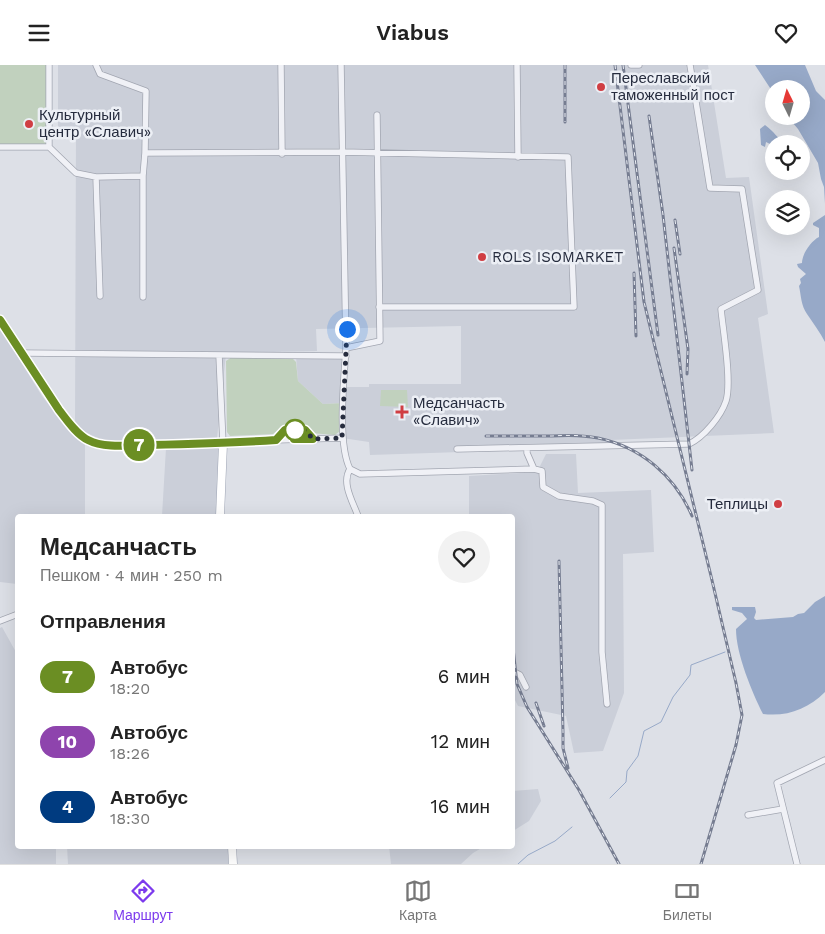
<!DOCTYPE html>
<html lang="ru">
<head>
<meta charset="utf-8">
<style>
  :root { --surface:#fff; --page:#f2f2f2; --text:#222; --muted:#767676; --line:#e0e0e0; --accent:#7c3aed }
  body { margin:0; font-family:"Work Sans",sans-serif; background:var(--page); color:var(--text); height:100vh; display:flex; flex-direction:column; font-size:19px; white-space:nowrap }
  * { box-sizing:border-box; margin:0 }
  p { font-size:16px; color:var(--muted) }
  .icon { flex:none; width:28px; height:28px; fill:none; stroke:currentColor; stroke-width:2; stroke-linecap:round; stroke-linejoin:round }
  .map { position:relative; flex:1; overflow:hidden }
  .drawer { position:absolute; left:15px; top:449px; width:500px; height:335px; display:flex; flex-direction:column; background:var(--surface); border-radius:5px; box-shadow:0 5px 20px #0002 }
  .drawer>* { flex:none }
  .badge { padding:0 10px; border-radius:16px; font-size:18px; line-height:32px }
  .needle { width:32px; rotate:355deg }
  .buttons { position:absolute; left:765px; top:15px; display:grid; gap:10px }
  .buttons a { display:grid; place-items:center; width:45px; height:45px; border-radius:50%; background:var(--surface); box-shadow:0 5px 20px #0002; font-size:25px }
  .you { position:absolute; width:25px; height:25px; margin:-12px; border:4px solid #fff; border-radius:50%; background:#1a73e8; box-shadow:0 0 0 8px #1a73e833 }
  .map>.badge { position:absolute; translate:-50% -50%; box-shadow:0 0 0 2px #fff }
  h2 { padding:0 25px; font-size:19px; line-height:45px }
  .round { display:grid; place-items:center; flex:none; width:52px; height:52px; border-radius:26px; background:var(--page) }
  .head { display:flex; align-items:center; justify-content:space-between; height:85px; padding:0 25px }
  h1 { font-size:24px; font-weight:600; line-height:38px }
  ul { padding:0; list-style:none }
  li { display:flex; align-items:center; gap:15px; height:65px; padding:0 25px }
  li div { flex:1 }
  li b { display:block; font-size:19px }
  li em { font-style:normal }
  li .badge { min-width:55px; font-weight:700; text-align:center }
  header { display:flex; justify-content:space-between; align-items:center; height:65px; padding:0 25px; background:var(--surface); font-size:22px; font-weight:600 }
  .menu { display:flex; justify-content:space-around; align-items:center; height:70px; border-top:1px solid var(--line); background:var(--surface); font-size:14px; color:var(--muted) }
  .menu a { display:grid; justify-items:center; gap:2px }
  .menu .active { color:var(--accent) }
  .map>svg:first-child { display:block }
  .built { fill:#cbcfd9 }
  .green { fill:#c1d1be }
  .water { fill:#97a9c8 }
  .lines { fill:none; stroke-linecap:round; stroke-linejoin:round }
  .stream { stroke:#97a9c8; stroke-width:1 }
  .minor-casing { stroke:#a2a6b1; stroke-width:7 }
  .major-casing { stroke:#9ca3b3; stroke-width:9 }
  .minor { stroke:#f0f1f6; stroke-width:5.5 }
  .major { stroke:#fff; stroke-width:8 }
  .rail-casing { stroke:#767d91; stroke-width:3 }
  .rail { stroke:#eceff5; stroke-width:1; stroke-dasharray:4; stroke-linecap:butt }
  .line-casing { stroke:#fff; stroke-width:11 }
  .line { stroke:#6b8e23; stroke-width:8 }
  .walk { stroke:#262c3e; stroke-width:5; stroke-dasharray:0 9 }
  .poi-dot { fill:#d03e43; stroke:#eceff5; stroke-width:2 }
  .stop-dot { fill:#fff; stroke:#6b8e23; stroke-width:2.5 }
  .labels { text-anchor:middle; stroke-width:5; stroke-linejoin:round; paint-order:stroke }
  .poi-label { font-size:15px; fill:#262c3e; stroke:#eceff5; text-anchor:start }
</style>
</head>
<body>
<header><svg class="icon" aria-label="menu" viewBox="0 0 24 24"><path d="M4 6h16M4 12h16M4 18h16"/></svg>Viabus<svg class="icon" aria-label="heart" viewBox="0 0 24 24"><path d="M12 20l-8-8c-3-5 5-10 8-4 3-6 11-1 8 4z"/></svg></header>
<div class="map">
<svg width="825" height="799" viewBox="0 0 825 799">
  <rect width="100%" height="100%" fill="#dde0e7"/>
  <path class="built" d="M 58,0 L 708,0 L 726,113 L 749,112 L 768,249 L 758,253 L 774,368 L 611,375 L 611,380 L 461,383 L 461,387 L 370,390 L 369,377 L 342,373 L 344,338 L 323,339 L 298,316 L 296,291 L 345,291 L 344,322 L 369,322 L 369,319 L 461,319 L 461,261 L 316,264 L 317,286 L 273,287 L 272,290 L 226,289 L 217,373 L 105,376 L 75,363 L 76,62 L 58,62 Z
    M 0,263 L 42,331 L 67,362 L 85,379 L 85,451 L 18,451 L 17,519 L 0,517 Z
    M 166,383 L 222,383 L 223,451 L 162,451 Z
    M 546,389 L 576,389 L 578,428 L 651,425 L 654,487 L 623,489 L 624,628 L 603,686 L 574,688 L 566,651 L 518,641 L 512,629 L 512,451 L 469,451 L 469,411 L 537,407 Z
    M 2,562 L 17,589 L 18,781 L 56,781 L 56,799 L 0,799 L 0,563 Z
    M 538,724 L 541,736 L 529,756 L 513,766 L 513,726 Z
    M 67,781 L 228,781 L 228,799 L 68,799 Z
    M 389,781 L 485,781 L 473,788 L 461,799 L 391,799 Z"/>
  <path class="green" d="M 0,0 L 49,0 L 49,82 L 0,82 Z
    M 232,292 L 292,293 L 296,297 L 298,316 L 323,339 L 344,338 L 340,366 L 335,370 L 311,368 L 306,363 L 280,363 L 273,369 L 230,371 L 227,367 L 226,296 Z
    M 381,325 L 407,325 L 408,342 L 380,341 Z"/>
  <path class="water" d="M 755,0 L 805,0 L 816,26 L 825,35 L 825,139 L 824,122 L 821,114 L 818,98 L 798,64 L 787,51 L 801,51 L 801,24 L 774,24 L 774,29 Z
    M 765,60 C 774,66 778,75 787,79 L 774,79 L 774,104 L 771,95 L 773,92 L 770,79 L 766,77 L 765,82 L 761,80 L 760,64 Z
    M 825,150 L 825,277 C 820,267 813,258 807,249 C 801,241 801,230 799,221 L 801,218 L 800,214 L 806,209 L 798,202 L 797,199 L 802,198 C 802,189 811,176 819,172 L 819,163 L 813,160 L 813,158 Z
    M 825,531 L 825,627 C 808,644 787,652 763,649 C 752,627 736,589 736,564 L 747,554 L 742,548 L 732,545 L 732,542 L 755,542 L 756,547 L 754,553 L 756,555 L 793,552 L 798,549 L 804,548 L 815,537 Z"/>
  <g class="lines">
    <path class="stream" d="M 610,733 L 626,717 L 627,706 L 638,691 L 644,666 L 661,657 L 673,632 L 690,610 L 691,600 L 725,587
      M 518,799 L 528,790 L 555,776 L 572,762"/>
    <defs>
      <path id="minor" d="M 96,0 L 100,9 L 146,26 L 145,88
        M 281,0 L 282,89
        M 341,0 L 346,283
        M 517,0 L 518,92
        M 631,0 L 639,0
        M 377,50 L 380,276 L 346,283 C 344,314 337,378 350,404 L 360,409 L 534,404
        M 0,82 L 49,82 L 49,0
        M 49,82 L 76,108 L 96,112 L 143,111
        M 96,112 L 100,231
        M 143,232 L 143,111 L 145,88 L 342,87 L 568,92 L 574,242 L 379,242
        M 22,288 L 346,291
        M 219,290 L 223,379 L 276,375 L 342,373
        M 276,375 L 285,365 L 305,365 L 313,374
        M 527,383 L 527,388 L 534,404 L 542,406 L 543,422 L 559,431 L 593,436 L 602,440 L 602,587 L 607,639
        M 457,384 L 689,379 C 704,372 721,351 726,336 C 732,317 723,265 721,244 L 758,225 L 742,124 L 710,123 L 690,0
        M 350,404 C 341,418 353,437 358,451
        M 0,556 L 18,549
        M 512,606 L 520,610 L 526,622
        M 748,750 L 783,744
        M 797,799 L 777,718 L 825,695"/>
      <path id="major" d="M 0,255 L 59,345 L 70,359 L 88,375 L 102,379 L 120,380 L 223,379 L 220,451
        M 232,781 L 233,799"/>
    </defs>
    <use href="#minor" class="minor-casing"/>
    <use href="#major" class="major-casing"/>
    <use href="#minor" class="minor"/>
    <use href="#major" class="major"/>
    <defs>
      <path id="rail" d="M 565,0 L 565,57
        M 615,0 L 644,237 L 711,511 L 736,618 L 742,650 L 736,680 L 701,799
        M 623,0 L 658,270
        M 649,51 L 663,150 L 692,405
        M 675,155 L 680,189
        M 674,183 L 688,284 L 687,309
        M 634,208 L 636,271
        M 486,371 C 508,371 530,371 552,371 C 567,370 583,370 598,373 C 641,382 675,411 692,451
        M 559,496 L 563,667 L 563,683 L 568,703
        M 513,583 L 517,619 L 527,642 L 579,725 L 619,799
        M 536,638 L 544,661"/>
    </defs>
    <use href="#rail" class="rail-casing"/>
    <use href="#rail" class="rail"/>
  </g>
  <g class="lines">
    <defs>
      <path id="line" d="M 0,255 L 59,345 C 67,355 76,369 88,375 C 105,384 131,380 149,380 C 191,379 233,378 276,375 L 285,365 L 305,365 L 313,374 L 294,374"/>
    </defs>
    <use href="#line" class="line-casing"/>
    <use href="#line" class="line"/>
    <path class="walk" d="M 295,365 L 305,365 L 313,374 L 342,373 L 347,264"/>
  </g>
  <g class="poi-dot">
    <circle cx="601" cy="22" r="5"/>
    <circle cx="29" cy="59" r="5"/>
    <circle cx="482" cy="192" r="5"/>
    <path d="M399.5 339.5h5v5h5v5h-5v5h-5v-5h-5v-5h5z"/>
    <circle cx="778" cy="439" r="5"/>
  </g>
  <circle class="stop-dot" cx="295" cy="365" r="10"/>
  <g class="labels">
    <g class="poi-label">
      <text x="611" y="18">Переславский<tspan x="611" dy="17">таможенный пост</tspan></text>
      <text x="39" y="55">Культурный<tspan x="39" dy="17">центр «Славич»</tspan></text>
      <text x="492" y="197">ROLS ISOMARKET</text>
      <text x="413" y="343">Медсанчасть<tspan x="413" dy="17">«Славич»</tspan></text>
      <text x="768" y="444" text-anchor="end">Теплицы</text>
    </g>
  </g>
</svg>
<div class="buttons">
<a><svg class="needle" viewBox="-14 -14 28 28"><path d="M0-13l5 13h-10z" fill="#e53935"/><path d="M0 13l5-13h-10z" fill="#767676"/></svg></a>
<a><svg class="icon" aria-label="locate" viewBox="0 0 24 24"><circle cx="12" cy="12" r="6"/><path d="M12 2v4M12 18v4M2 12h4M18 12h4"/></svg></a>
<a><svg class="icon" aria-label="layers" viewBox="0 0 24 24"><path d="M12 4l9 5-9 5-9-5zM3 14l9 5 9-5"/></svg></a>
</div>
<div class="you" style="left:347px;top:264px"></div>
<b class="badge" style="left:139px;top:380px;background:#6b8e23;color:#fff">7</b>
<section class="drawer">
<div class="head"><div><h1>Медсанчасть</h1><p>Пешком · 4 мин · 250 m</p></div><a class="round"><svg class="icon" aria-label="heart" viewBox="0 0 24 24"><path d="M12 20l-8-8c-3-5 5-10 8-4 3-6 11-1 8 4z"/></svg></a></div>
<h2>Отправления</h2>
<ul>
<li><span class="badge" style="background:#6b8e23;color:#fff">7</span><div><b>Автобус</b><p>18:20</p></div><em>6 мин</em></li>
<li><span class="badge" style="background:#8e44ad;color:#fff">10</span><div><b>Автобус</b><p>18:26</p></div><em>12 мин</em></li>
<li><span class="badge" style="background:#003b80;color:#fff">4</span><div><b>Автобус</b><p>18:30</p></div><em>16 мин</em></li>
</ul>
</section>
</div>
<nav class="menu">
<a class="active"><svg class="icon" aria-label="directions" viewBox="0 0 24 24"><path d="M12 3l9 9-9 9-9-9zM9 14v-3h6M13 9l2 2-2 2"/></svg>Маршрут</a>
<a><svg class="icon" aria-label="map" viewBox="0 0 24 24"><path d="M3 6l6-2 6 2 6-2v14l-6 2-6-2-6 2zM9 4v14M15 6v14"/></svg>Карта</a>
<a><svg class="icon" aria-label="tickets" viewBox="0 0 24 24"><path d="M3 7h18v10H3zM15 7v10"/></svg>Билеты</a>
</nav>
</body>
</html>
